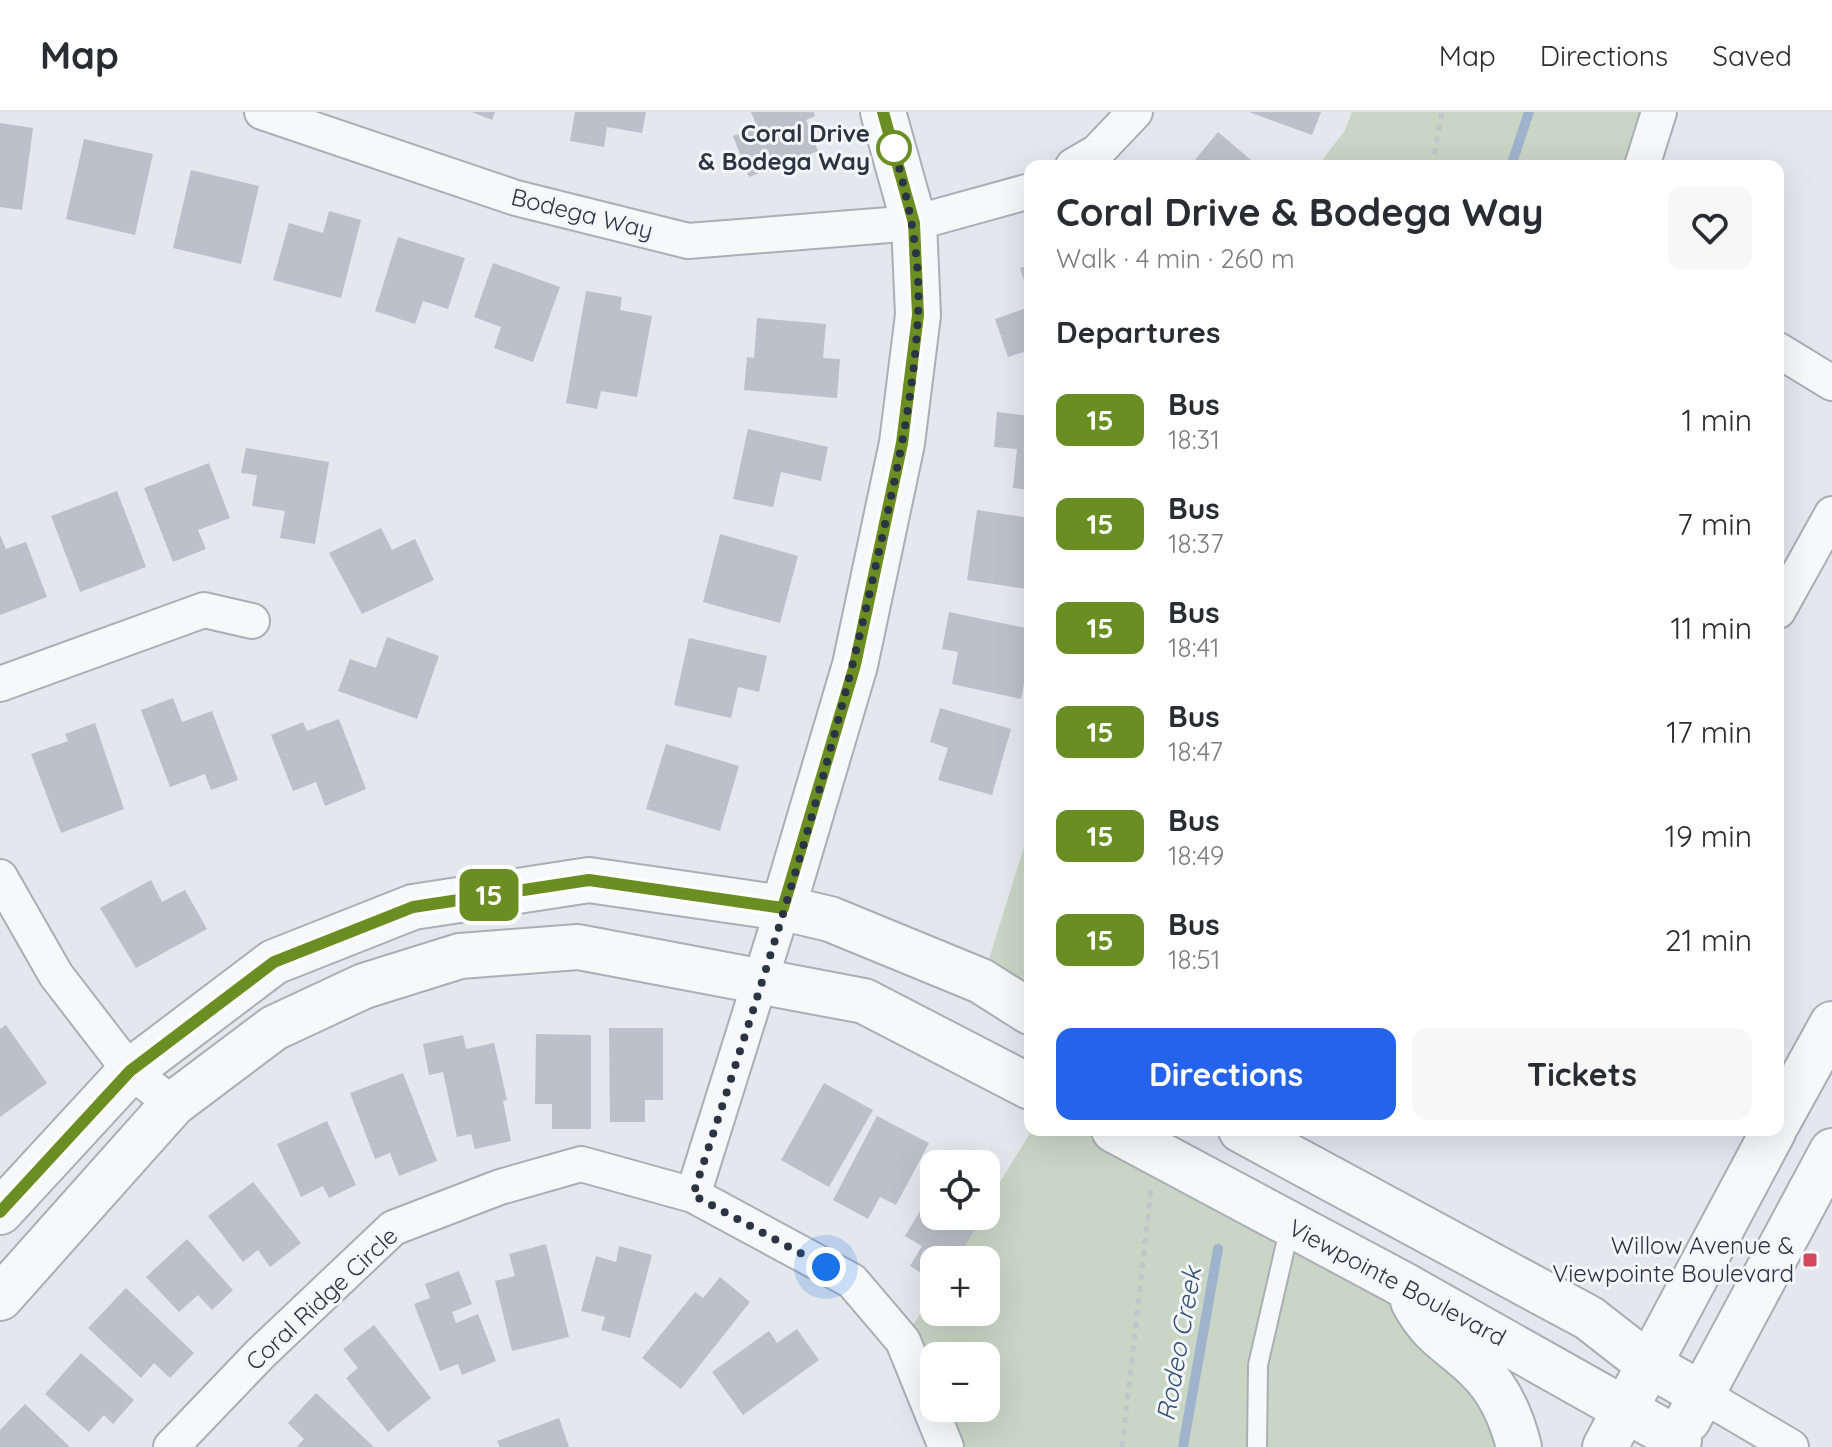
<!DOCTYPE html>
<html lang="en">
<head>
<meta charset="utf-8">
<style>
  :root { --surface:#fff; --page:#f7f7f7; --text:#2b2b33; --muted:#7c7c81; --line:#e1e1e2; --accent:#2563eb }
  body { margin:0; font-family:Quicksand,sans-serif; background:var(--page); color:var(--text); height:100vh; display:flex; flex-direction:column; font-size:30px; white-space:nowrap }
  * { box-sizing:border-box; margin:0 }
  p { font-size:26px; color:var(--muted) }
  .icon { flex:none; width:44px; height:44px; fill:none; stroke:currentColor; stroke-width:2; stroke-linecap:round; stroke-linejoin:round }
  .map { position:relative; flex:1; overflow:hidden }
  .panel { position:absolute; left:1024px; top:48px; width:760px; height:976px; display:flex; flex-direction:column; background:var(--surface); border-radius:16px; box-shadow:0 8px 32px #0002 }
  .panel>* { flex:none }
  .badge { padding:0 16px; border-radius:12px; font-size:28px; line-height:52px }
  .controls { position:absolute; left:920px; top:1038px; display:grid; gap:16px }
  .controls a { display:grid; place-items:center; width:80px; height:80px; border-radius:16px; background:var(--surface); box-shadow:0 8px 32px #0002; font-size:40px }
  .you { position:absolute; width:40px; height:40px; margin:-20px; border:6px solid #fff; border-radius:50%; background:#1a73e8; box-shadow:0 0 0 12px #1a73e833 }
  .map>.badge { position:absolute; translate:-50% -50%; box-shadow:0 0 0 4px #fff }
  h2 { padding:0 32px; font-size:30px; line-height:72px }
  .round { display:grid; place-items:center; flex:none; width:84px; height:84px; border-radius:16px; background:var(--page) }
  .overview { display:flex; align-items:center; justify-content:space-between; height:136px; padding:0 32px }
  h1 { font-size:38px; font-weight:700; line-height:60px }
  .primary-button { display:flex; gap:16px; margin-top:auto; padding:16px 32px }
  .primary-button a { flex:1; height:92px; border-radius:16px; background:var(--accent); color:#fff; font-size:32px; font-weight:700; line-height:92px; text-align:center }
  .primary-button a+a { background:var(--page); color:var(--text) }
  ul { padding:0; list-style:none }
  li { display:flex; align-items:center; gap:24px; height:104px; padding:0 32px }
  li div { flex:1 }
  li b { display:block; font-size:30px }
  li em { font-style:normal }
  li .badge { min-width:88px; font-weight:700; text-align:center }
  header { display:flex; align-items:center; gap:48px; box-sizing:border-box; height:112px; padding:0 40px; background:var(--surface); border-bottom:2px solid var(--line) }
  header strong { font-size:38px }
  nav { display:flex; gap:44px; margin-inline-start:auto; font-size:28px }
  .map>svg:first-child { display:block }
  .green { fill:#c9d6c5; fill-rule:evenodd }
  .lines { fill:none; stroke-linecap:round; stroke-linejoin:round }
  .stream { stroke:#9fb4cc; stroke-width:10 }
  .building { fill:#bbc0ca }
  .service-casing { stroke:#a9aeb7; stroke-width:22 }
  .minor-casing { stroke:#a9aeb7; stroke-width:38 }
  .tertiary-casing { stroke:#a9aeb7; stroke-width:48 }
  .path { stroke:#c2c5cb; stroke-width:5; stroke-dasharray:6 6; stroke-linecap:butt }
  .service { stroke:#f7f8fa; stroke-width:18 }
  .minor { stroke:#f7f8fa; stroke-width:34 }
  .tertiary { stroke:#f7f8fa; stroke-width:44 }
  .line-casing { stroke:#fff; stroke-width:18 }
  .line { stroke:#6b8e23; stroke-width:12 }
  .walk { stroke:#2b3445; stroke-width:8; stroke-dasharray:0 14.4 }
  .stop-dot { fill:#fff; stroke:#6b8e23; stroke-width:4 }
  .poi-dot { fill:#d1495b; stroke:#f4f6f9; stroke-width:3 }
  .labels { text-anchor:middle; stroke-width:6; stroke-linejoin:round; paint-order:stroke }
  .stop-label { font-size:24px; font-weight:bold; fill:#2b3445; stroke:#f4f6f9; text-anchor:end }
  .street-label { font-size:24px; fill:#2b3445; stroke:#f4f6f9 }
  .poi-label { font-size:24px; fill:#2b3445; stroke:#f4f6f9; text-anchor:end }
  .water-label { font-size:26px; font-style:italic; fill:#34527a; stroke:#f4f6f9 }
</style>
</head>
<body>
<header>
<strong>Map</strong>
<nav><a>Map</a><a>Directions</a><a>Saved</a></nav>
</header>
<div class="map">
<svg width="1832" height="1335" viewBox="0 0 1832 1335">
  <rect width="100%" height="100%" fill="#e4e7ec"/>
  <path class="green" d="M 1352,0 L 1659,0 L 1642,54 L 1318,54 L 1345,18 Z
    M 1030,716 L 1030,900 L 982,869 Z
    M 1032,1018 L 1114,1018 L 1404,1173 L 1519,1335 L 946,1335 L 903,1229 L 934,1179 L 934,1200 L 986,1200 L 986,1148 L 953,1148 L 979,1104 L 986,1104 L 986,1093 ZM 934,1244 L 986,1244 L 986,1296 L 934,1296 Z"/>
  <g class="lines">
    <path class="stream" d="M 1511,54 L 1529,0
      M 1183,1335 L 1218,1137"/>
  </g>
  <path class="building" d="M 472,0 L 495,0 L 492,8 Z
    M 575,0 L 646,0 L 642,21 L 607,15 L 604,35 L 570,29 Z
    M 751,0 L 814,0 L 815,4 L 806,8 L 818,39 L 749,65 L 733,24 L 757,15 Z
    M 1249,0 L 1321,0 L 1312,23 Z
    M 0,11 L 33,16 L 22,98 L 0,95 Z
    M 1218,20 L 1258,54 L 1190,54 Z
    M 84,27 L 153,42 L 135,123 L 66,107 Z
    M 191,58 L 259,74 L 241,152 L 173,136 Z
    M 329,99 L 361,108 L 341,186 L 273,168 L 289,111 L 323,121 Z
    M 398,125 L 465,146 L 448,197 L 423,189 L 415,212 L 375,199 Z
    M 493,151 L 560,175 L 533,250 L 494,236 L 501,215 L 474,205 Z
    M 1030,153 L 1030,183 L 1029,184 L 1020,156 Z
    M 586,179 L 622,185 L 620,198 L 652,204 L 637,285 L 601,279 L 597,297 L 566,291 Z
    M 1030,195 L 1030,238 L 1008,245 L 995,207 Z
    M 757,206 L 826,212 L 823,246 L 840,247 L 837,286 L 744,278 L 747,245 L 754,246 Z
    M 997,300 L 1030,304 L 1030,378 L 1013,376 L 1017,337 L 994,335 Z
    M 748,317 L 828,335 L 821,369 L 781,360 L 773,395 L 733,387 Z
    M 246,336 L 329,350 L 315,432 L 280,426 L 285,399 L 252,394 L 257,363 L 241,361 Z
    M 209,351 L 230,406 L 198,418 L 206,437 L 173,450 L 144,376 Z
    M 117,379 L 146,455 L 80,480 L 51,404 Z
    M 977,398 L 1030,406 L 1027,477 L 967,468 Z
    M 381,416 L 392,438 L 415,427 L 434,468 L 362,502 L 329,441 Z
    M 720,422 L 798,444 L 780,511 L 703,490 Z
    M 0,423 L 6,437 L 26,430 L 47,485 L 0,503 Z
    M 949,500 L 1030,517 L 1030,542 L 1021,587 L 952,572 L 958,540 L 942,537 Z
    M 387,525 L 439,544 L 417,607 L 338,579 L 350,547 L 376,556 Z
    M 689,526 L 767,544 L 759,580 L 738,575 L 731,606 L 674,593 Z
    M 173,586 L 182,610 L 212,599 L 238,668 L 211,678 L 205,662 L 170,675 L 141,598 Z
    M 940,596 L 1011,617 L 992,683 L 938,668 L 948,636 L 930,630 Z
    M 339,607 L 366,677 L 325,694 L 316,670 L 293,679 L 271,623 L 303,610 L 307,619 Z
    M 95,611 L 124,697 L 61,721 L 31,642 L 68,629 L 65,622 Z
    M 666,632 L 739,654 L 720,719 L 646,697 Z
    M 151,768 L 162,790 L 185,778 L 207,817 L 136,856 L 100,796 Z
    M 6,913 L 47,971 L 0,1005 L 0,917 Z
    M 609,916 L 663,916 L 663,988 L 645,988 L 645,1010 L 610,1010 Z
    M 536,922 L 591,923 L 591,1017 L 552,1017 L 552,992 L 535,992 Z
    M 463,923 L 466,937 L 494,931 L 507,988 L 503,989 L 511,1029 L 475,1037 L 471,1022 L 457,1025 L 443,960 L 429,963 L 423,932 Z
    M 403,961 L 437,1049 L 399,1064 L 390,1041 L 375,1047 L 350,981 Z
    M 824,971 L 873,998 L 829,1075 L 781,1048 Z
    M 877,1004 L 929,1031 L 896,1093 L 880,1085 L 868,1107 L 833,1088 Z
    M 327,1009 L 356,1073 L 329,1086 L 323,1074 L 301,1085 L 277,1032 Z
    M 253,1070 L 301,1131 L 270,1155 L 258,1138 L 243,1150 L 208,1104 Z
    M 934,1076 L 934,1104 L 983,1104 L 956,1148 L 934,1148 L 934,1169 L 910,1154 L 922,1134 L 905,1124 Z
    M 187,1127 L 233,1178 L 212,1198 L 198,1183 L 179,1200 L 146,1165 Z
    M 546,1132 L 569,1225 L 512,1239 L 495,1169 L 515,1164 L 509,1142 Z
    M 619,1134 L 652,1143 L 630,1226 L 601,1218 L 605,1205 L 581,1199 L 596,1144 L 616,1150 Z
    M 459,1159 L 472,1192 L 452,1200 L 456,1211 L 478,1202 L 496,1249 L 462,1263 L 458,1252 L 440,1259 L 414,1192 L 430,1186 L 425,1172 Z
    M 720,1165 L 750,1190 L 681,1277 L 642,1246 L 695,1180 L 703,1186 Z
    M 126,1176 L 194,1241 L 170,1266 L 154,1251 L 141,1266 L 88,1216 Z
    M 374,1213 L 431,1286 L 388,1320 L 346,1266 L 358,1256 L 343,1237 Z
    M 797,1217 L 819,1248 L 743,1303 L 712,1260 L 769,1219 L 777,1231 Z
    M 81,1241 L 134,1288 L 113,1312 L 104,1303 L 89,1320 L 45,1282 Z
    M 316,1281 L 374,1335 L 297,1335 L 304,1327 L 288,1311 Z
    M 25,1292 L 70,1335 L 0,1335 L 0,1318 Z
    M 559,1306 L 569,1335 L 500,1335 L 497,1329 Z"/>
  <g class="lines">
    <defs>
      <path id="service" d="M 1257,1335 L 1258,1253 L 1290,1114"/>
      <path id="minor" d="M 262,0 L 516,86 L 688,129 L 914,111 L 1030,79
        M 1073,54 L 1097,40 L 1135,0
        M 1642,54 L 1659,0
        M 1778,238 L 1832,271
        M 1778,499 L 1832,402
        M 0,572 L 204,498 L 252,509
        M 0,765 L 56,863 L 130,959 L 173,992
        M 693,1083 L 783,796
        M 1701,1282 L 1791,1335
        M 171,1335 L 260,1242 L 393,1116 L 500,1075 L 581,1052 L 693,1083 L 852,1169 L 903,1229 L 946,1335"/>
      <path id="tertiary" d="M 783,796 L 855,553 L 902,331 L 918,203 L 914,111 L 883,0
        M 1778,1010 L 1832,912
        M 1114,1018 L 1404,1173 L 1679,1328
        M 1241,1018 L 1589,1206 L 1648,1252 L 1701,1282
        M 0,1100 L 130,959 L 274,850 L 413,795 L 589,768 L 783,796 L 830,807 L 981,869 L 1030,900
        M 0,1186 L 173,992 L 274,916 L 364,874 L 460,844 L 578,835 L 864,889 L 1030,975
        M 1413,1189 C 1432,1225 1451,1230 1478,1257 C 1499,1277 1512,1307 1519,1335
        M 1688,1308 L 1832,1039
        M 1605,1335 L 1774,1018"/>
    </defs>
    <use href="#service" class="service-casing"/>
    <use href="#minor" class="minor-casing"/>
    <use href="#tertiary" class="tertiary-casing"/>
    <path class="path" d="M 1432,54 L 1442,0
      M 1122,1335 L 1151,1078"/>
    <use href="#service" class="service"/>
    <use href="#minor" class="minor"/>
    <use href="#tertiary" class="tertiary"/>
  </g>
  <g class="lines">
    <defs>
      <path id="line" d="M 0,1100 L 130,959 L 274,850 L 413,795 L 589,768 L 783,796 L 855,553 L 902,331 L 918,203 L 914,111 L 883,0"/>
    </defs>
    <use href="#line" class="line-casing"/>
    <use href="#line" class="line"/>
    <path class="walk" d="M 826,1155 L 693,1083 C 762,874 830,663 877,448 C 895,368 914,286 918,203 C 921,144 909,92 894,36"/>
  </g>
  <circle class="stop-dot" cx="894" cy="36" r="16"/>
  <rect class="poi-dot" x="1802" y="1140" width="16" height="16" rx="4"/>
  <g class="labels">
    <g class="stop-label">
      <text x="870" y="30">Coral Drive<tspan x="870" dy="28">&amp; Bodega Way</tspan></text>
    </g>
    <g class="street-label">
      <text transform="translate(582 102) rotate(14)" y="8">Bodega Way</text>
      <text transform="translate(1397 1171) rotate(28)" y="8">Viewpointe Boulevard</text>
      <text transform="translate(322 1187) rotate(-43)" y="8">Coral Ridge Circle</text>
    </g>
    <g class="poi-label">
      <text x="1794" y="1142">Willow Avenue &amp;<tspan x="1794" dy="28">Viewpointe Boulevard</tspan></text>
    </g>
    <g class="water-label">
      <text transform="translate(1179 1232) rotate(-80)" y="9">Rodeo Creek</text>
    </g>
  </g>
</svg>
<div class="controls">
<a><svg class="icon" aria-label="locate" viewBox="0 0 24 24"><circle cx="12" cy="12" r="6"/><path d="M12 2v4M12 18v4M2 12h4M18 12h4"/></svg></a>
<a>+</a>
<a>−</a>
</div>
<div class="you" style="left:826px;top:1155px"></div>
<b class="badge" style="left:489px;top:783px;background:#6b8e23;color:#fff">15</b>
<section class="panel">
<div class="overview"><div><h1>Coral Drive &amp; Bodega Way</h1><p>Walk · 4 min · 260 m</p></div><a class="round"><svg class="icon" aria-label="heart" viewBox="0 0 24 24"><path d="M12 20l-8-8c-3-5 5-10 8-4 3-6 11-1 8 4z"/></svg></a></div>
<h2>Departures</h2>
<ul>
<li><span class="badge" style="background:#6b8e23;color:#fff">15</span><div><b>Bus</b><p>18:31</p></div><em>1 min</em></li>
<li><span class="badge" style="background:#6b8e23;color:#fff">15</span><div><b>Bus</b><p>18:37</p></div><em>7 min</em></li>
<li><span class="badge" style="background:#6b8e23;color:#fff">15</span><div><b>Bus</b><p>18:41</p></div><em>11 min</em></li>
<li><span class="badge" style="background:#6b8e23;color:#fff">15</span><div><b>Bus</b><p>18:47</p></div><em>17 min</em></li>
<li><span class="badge" style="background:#6b8e23;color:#fff">15</span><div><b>Bus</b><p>18:49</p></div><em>19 min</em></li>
<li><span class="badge" style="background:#6b8e23;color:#fff">15</span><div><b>Bus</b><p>18:51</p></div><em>21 min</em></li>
</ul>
<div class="primary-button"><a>Directions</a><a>Tickets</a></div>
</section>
</div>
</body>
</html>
